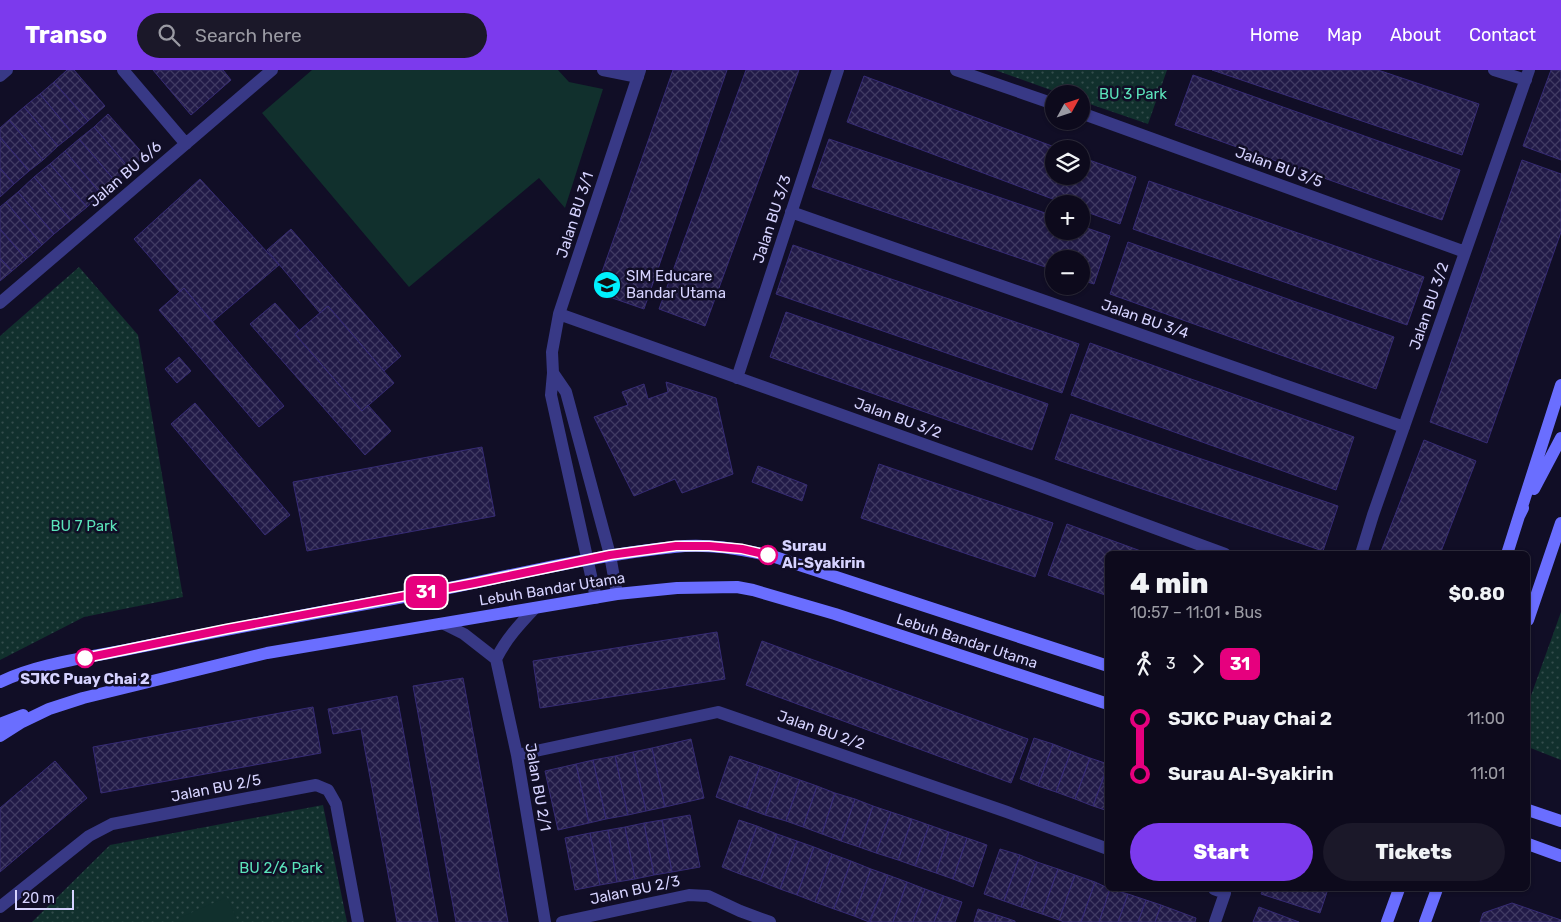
<!DOCTYPE html>
<html lang="en">
<head>
<meta charset="utf-8">
<style>
  :root { --surface:#0d0a1c; --page:#1b1829; --text:#f1f3f6; --muted:#9a9aa3; --line:#2d2b3b; --accent:#7c3aed }
  body { margin:0; font-family:Rubik,sans-serif; background:var(--page); color:var(--text); height:100vh; display:flex; flex-direction:column; font-size:19px; white-space:nowrap }
  * { box-sizing:border-box; margin:0 }
  p { font-size:16px; color:var(--muted) }
  .icon { flex:none; width:28px; height:28px; fill:none; stroke:currentColor; stroke-width:2; stroke-linecap:round; stroke-linejoin:round }
  .map { position:relative; flex:1; overflow:hidden }
  .panel { position:absolute; left:1105px; top:481px; width:425px; height:340px; display:flex; flex-direction:column; background:var(--surface); border-radius:8px; box-shadow:0 1px 4px #0004,0 0 0 1px var(--line) }
  .panel>* { flex:none }
  .badge { padding:0 10px; border-radius:8px; font-size:18px; line-height:32px }
  .needle { width:32px; rotate:50deg }
  .tools { position:absolute; left:1045px; top:15px; display:grid; gap:10px }
  .tools a { display:grid; place-items:center; width:45px; height:45px; border-radius:50%; background:var(--surface); box-shadow:0 1px 4px #0004,0 0 0 1px var(--line); font-size:25px }
  .scale { position:absolute; left:15px; bottom:12px; width:59px; box-sizing:border-box; padding-left:5px; border:2px solid #d6d3ff; border-top:0; font-size:14px; line-height:18px; white-space:nowrap; color:#d6d3ff; -webkit-text-stroke:4px #110e26; paint-order:stroke }
  .map>.badge { position:absolute; translate:-50% -50%; box-shadow:0 0 0 2px #fff }
  .legs { display:flex; align-items:center; gap:8px; height:55px; padding:0 25px; font-size:16px }
  .legs p { margin-inline-start:auto }
  .head { display:flex; align-items:center; justify-content:space-between; height:85px; padding:0 25px }
  h1 { font-size:28px; font-weight:800; line-height:38px }
  .button { display:flex; gap:10px; margin-top:auto; padding:10px 25px }
  .button a { flex:1; height:58px; border-radius:30px; background:var(--accent); color:#fff; font-size:20px; font-weight:800; line-height:58px; text-align:center }
  .button a+a { background:var(--page); color:var(--text) }
  ul { padding:0 25px; list-style:none }
  li { display:flex; align-items:center; gap:18px; height:55px; font-size:19px }
  li i { display:grid; place-items:center; width:8px; height:100%; margin:0 6px; background:currentColor }
  li i::after { content:''; width:12px; height:12px; margin:-6px; border:4px solid; border-radius:50%; background:var(--surface) }
  li p { margin-inline-start:auto }
  li:first-child i { background:linear-gradient(#0000 50%,currentColor 0) }
  li:last-child i { background:linear-gradient(currentColor 50%,#0000 0) }
  header { display:flex; align-items:center; gap:30px; box-sizing:border-box; height:70px; padding:0 25px; background:var(--accent); color:#fff }
  header strong { font-size:24px }
  nav { display:flex; gap:28px; margin-inline-start:auto; font-size:18px }
  .search { width:350px; height:45px; background:var(--page); display:flex; align-items:center; gap:12px; box-sizing:border-box; padding:0 18px; border-radius:28px; color:var(--muted); font-size:19px }
  .map>svg:first-child { display:block }
  .grass { fill:url(#grass-dots) }
  .pitch { fill:#11302d }
  .building { fill:url(#building-cross-hatch); stroke:#362b74 }
  .lines { fill:none; stroke-linecap:round; stroke-linejoin:round }
  .street { stroke:#383986; stroke-width:12 }
  .secondary { stroke:#6a6eff; stroke-width:12 }
  .line-1-casing { stroke:#fff; stroke-width:11 }
  .line-1 { stroke:#e6007e; stroke-width:8 }
  .stop-1-dot { fill:#fff; stroke:#e6007e; stroke-width:2.5 }
  .labels { text-anchor:middle; stroke-width:5; stroke-linejoin:round; paint-order:stroke }
  .park-label { font-size:15px; fill:#5be3ba; stroke:#110e26 }
  .street-label { font-size:15px; fill:#d6d3ff; stroke:#110e26 }
  .poi-label { font-size:15px; fill:#d6d3ff; stroke:#110e26; text-anchor:start }
  .stop-label { font-size:15px; font-weight:bold; fill:#d6d3ff; stroke:#110e26; text-anchor:start }
</style>
</head>
<body>
<header>
<strong>Transo</strong>
<div class="search"><svg class="icon" aria-label="search" viewBox="0 0 24 24"><circle cx="10" cy="10" r="6"/><path d="M15 15l6 6"/></svg>Search here</div>
<nav><a>Home</a><a>Map</a><a>About</a><a>Contact</a></nav>
</header>
<div class="map">
<svg width="1561" height="852" viewBox="0 0 1561 852">
  <defs>
    <pattern id="grass-dots" width="8" height="8" patternUnits="userSpaceOnUse" patternTransform="scale(1.25)"><rect width="8" height="8" fill="#11302d"/><path d="M2 2h.1M6 6h.1" fill="none" stroke="#334d4c" stroke-width="1.8" stroke-linecap="round"/></pattern>
    <pattern id="building-cross-hatch" width="8" height="8" patternUnits="userSpaceOnUse" patternTransform="scale(1.25)"><rect width="8" height="8" fill="#211a47"/><path d="M0 0l8 8M0 8l8-8" fill="none" stroke="#403a63"/></pattern>
  </defs>
  <rect width="100%" height="100%" fill="#110e26"/>
  <path class="grass" d="M 995,0 L 1167,0 L 1148,54 L 1081,31 L 1081,24 L 1062,24 Z
    M 79,197 L 138,265 L 183,527 L 84,547 L 0,590 L 0,266 Z
    M 1561,542 L 1561,690 L 1528,677 L 1528,634 Z
    M 323,735 L 347,852 L 32,852 L 110,775 Z"/>
  <path class="pitch" d="M 312,0 L 558,0 L 569,12 L 603,19 L 565,138 L 539,108 L 409,217 L 262,43 Z
    M 227,827 L 238,852 L 180,852 L 179,848 Z"/>
  <path class="building" d="M 67,0 L 74,0 L 105,36 L 88,51 L 54,12 Z
    M 153,0 L 223,0 L 231,10 L 191,45 Z
    M 673,0 L 727,0 L 644,239 L 595,222 Z
    M 746,0 L 799,0 L 705,256 L 659,239 Z
    M 1212,0 L 1378,0 L 1479,34 L 1462,85 Z
    M 1551,0 L 1561,0 L 1561,90 L 1523,76 Z
    M 1193,5 L 1460,100 L 1442,150 L 1175,55 Z
    M 864,6 L 1060,79 L 1054,79 L 1054,106 L 1081,106 L 1081,87 L 1136,107 L 1120,154 L 1081,140 L 1081,134 L 1066,134 L 847,52 Z
    M 54,12 L 88,51 L 73,64 L 40,24 Z
    M 40,24 L 73,64 L 58,76 L 24,37 Z
    M 24,37 L 58,76 L 43,90 L 9,50 Z
    M 108,44 L 145,86 L 130,99 L 94,57 Z
    M 9,50 L 43,90 L 29,101 L 0,67 L 0,58 Z
    M 94,57 L 130,99 L 116,112 L 79,69 Z
    M 0,67 L 29,101 L 14,114 L 0,98 Z
    M 79,69 L 116,112 L 101,124 L 65,81 Z
    M 829,69 L 1054,146 L 1054,161 L 1081,161 L 1081,156 L 1110,166 L 1094,214 L 1081,210 L 1081,189 L 1054,189 L 1054,200 L 812,117 Z
    M 65,81 L 101,124 L 87,137 L 50,94 Z
    M 1522,90 L 1561,104 L 1561,162 L 1487,373 L 1430,352 Z
    M 50,94 L 87,137 L 71,150 L 34,107 Z
    M 0,98 L 14,114 L 0,127 Z
    M 34,107 L 71,150 L 54,164 L 18,122 Z
    M 200,109 L 279,195 L 212,252 L 184,218 L 180,222 L 134,169 Z
    M 1149,111 L 1424,207 L 1407,255 L 1133,159 Z
    M 18,122 L 54,164 L 42,175 L 6,132 Z
    M 6,132 L 42,175 L 26,189 L 0,159 L 0,137 Z
    M 0,159 L 26,189 L 12,201 L 0,188 Z
    M 291,159 L 401,286 L 384,301 L 328,236 L 320,243 L 267,180 Z
    M 1128,172 L 1394,267 L 1376,319 L 1110,224 Z
    M 793,175 L 1079,274 L 1062,323 L 776,224 Z
    M 0,188 L 12,201 L 0,211 Z
    M 184,218 L 284,336 L 259,357 L 159,240 Z
    M 275,233 L 299,260 L 295,264 L 362,341 L 368,335 L 391,361 L 365,385 L 250,254 Z
    M 328,236 L 394,313 L 362,341 L 295,264 Z
    M 786,242 L 1048,334 L 1032,380 L 770,287 Z
    M 1090,273 L 1354,367 L 1336,420 L 1071,325 Z
    M 179,287 L 191,301 L 177,313 L 165,299 Z
    M 666,312 L 716,328 L 733,404 L 682,423 L 675,409 L 634,426 L 594,347 L 628,335 L 622,322 L 644,314 L 648,329 L 668,322 Z
    M 195,333 L 290,445 L 265,465 L 171,354 Z
    M 1071,344 L 1338,436 L 1323,481 L 1055,389 Z
    M 1424,370 L 1476,391 L 1440,484 L 1380,484 Z
    M 482,377 L 495,446 L 307,481 L 293,412 Z
    M 879,394 L 1053,453 L 1035,507 L 861,448 Z
    M 758,396 L 807,415 L 802,431 L 752,412 Z
    M 1067,454 L 1149,484 L 1108,484 L 1108,526 L 1048,505 Z
    M 717,562 L 725,609 L 540,638 L 533,591 Z
    M 762,571 L 1028,669 L 1011,713 L 746,615 Z
    M 463,608 L 508,852 L 456,852 L 413,616 Z
    M 397,626 L 438,852 L 397,852 L 361,659 L 333,664 L 328,639 Z
    M 313,637 L 321,683 L 101,723 L 93,677 Z
    M 1034,668 L 1053,674 L 1038,716 L 1020,709 Z
    M 691,669 L 704,728 L 665,737 L 652,678 Z
    M 1053,674 L 1071,681 L 1056,722 L 1038,716 Z
    M 652,678 L 665,737 L 646,741 L 633,682 Z
    M 1071,681 L 1090,688 L 1075,729 L 1056,722 Z
    M 633,682 L 646,741 L 628,745 L 615,686 Z
    M 615,686 L 628,745 L 606,749 L 593,690 Z
    M 730,686 L 760,696 L 746,738 L 716,727 Z
    M 1090,688 L 1108,694 L 1093,736 L 1075,729 Z
    M 593,690 L 606,749 L 589,753 L 576,694 Z
    M 55,691 L 87,728 L 0,802 L 0,738 Z
    M 576,694 L 589,753 L 558,760 L 545,701 Z
    M 760,696 L 780,703 L 765,745 L 746,738 Z
    M 1108,696 L 1108,741 L 1093,736 Z
    M 780,703 L 800,710 L 786,751 L 765,745 Z
    M 800,710 L 817,716 L 803,757 L 786,751 Z
    M 817,716 L 835,723 L 822,764 L 803,757 Z
    M 835,723 L 855,729 L 841,771 L 822,764 Z
    M 855,729 L 873,736 L 859,777 L 841,771 Z
    M 873,736 L 891,742 L 876,783 L 859,777 Z
    M 891,742 L 912,749 L 898,790 L 876,783 Z
    M 690,745 L 700,797 L 672,802 L 662,750 Z
    M 912,749 L 929,755 L 915,796 L 898,790 Z
    M 662,750 L 672,802 L 654,805 L 644,753 Z
    M 739,750 L 757,756 L 740,804 L 722,797 Z
    M 644,753 L 654,805 L 635,809 L 625,757 Z
    M 929,755 L 949,762 L 936,803 L 915,796 Z
    M 757,756 L 777,764 L 760,811 L 740,804 Z
    M 625,757 L 635,809 L 617,812 L 608,760 Z
    M 608,760 L 617,812 L 600,815 L 590,763 Z
    M 949,762 L 967,768 L 953,809 L 936,803 Z
    M 590,763 L 600,815 L 575,820 L 565,768 Z
    M 777,764 L 797,771 L 780,819 L 760,811 Z
    M 967,768 L 987,775 L 973,817 L 953,809 Z
    M 797,771 L 814,777 L 797,825 L 780,819 Z
    M 814,777 L 832,784 L 815,832 L 797,825 Z
    M 1000,779 L 1020,785 L 1004,831 L 984,824 Z
    M 832,784 L 851,791 L 834,839 L 815,832 Z
    M 1020,785 L 1037,792 L 1021,837 L 1004,831 Z
    M 851,791 L 871,799 L 854,846 L 834,839 Z
    M 1037,792 L 1058,799 L 1042,844 L 1021,837 Z
    M 871,799 L 888,805 L 869,852 L 854,846 Z
    M 1058,799 L 1075,805 L 1059,850 L 1042,844 Z
    M 888,805 L 907,812 L 893,852 L 870,852 Z
    M 1075,805 L 1095,812 L 1081,852 L 1064,852 L 1059,850 Z
    M 907,812 L 925,819 L 913,852 L 893,852 Z
    M 1095,812 L 1110,819 L 1099,852 L 1081,852 Z
    M 925,819 L 944,826 L 934,852 L 913,852 Z
    M 1110,819 L 1128,824 L 1118,852 L 1099,852 Z
    M 1263,819 L 1328,819 L 1320,843 L 1261,824 Z
    M 1128,824 L 1146,830 L 1138,852 L 1118,852 Z
    M 944,826 L 962,832 L 955,852 L 934,852 Z
    M 1146,830 L 1161,835 L 1155,852 L 1138,852 Z
    M 1512,833 L 1561,850 L 1561,852 L 1480,852 L 1483,843 Z
    M 1161,835 L 1196,848 L 1195,852 L 1155,852 Z
    M 1259,837 L 1299,852 L 1253,852 Z
    M 978,839 L 997,845 L 995,852 L 974,852 Z
    M 997,845 L 1015,851 L 1015,852 L 995,852 Z"/>
  <g class="lines">
    <path class="street" d="M 123,0 L 186,74
      M 603,0 L 638,7
      M 956,0 L 1054,34
      M 1494,0 L 1526,10
      M 0,6 L 7,0
      M 1081,43 L 1465,182
      M 791,142 L 1404,357
      M 0,233 L 272,0
      M 559,244 L 1038,415 L 1225,484
      M 553,303 L 566,322 L 610,485 L 617,524
      M 737,308 L 838,0
      M 1361,484 L 1373,445 L 1529,0
      M 596,528 L 551,325 L 553,303 L 552,282 L 559,244 L 640,0
      M 535,538 C 519,555 506,569 496,589 L 517,685 L 545,852
      M 444,554 L 464,564 L 496,589
      M 517,685 L 718,642 L 1007,742 L 1108,779
      M 1214,819 L 1225,823 L 1215,852
      M 0,837 L 89,766 L 112,754 L 316,715 L 328,720 L 336,734 L 358,852
      M 562,852 L 689,825 L 708,826 L 740,841 L 770,852"/>
    <path class="secondary" d="M 1534,419 L 1561,368
      M 1519,446 L 1561,315
      M 1507,484 L 1519,446 L 1523,438
      M 1528,550 L 1561,453
      M 0,612 C 40,593 87,588 130,579 C 214,562 298,546 382,531 C 480,514 576,487 674,477 C 707,473 740,479 772,486 L 1108,596
      M 0,654 L 23,645
      M 0,666 L 22,652 L 49,639 L 83,628 L 267,583 L 617,524 L 677,518 L 737,517 L 753,520 L 835,544 L 1108,634
      M 1528,740 L 1561,751
      M 1528,774 L 1561,786
      M 1387,852 L 1399,819
      M 1425,852 L 1437,819"/>
  </g>
  <g class="lines">
    <defs>
      <path id="line-1" d="M 85,588 L 227,559 L 475,513 L 610,485 L 676,476 L 709,476 L 742,479 L 768,485"/>
    </defs>
    <use href="#line-1" class="line-1-casing"/>
    <use href="#line-1" class="line-1"/>
  </g>
  <defs>
    <symbol id="school-disc" viewBox="-11 -11 22 22"><circle r="9.5" fill="#00f1fe" stroke="#110e26"/><path d="M0-5L7-2L0 1L-7-2ZM-4 1L0 2.5L4 1V4Q0 6-4 4Z" fill="#111"/></symbol>
  </defs>
  <g fill-rule="evenodd">
    <use href="#school-disc" x="591" y="199" width="32" height="32"/>
  </g>
  <g class="stop-1-dot">
    <circle cx="768" cy="485" r="9"/>
    <circle cx="85" cy="588" r="9"/>
  </g>
  <g class="labels">
    <g class="park-label">
      <text x="1133" y="29">BU 3 Park</text>
      <text x="84" y="461">BU 7 Park</text>
      <text x="281" y="803">BU 2/6 Park</text>
    </g>
    <g class="street-label">
      <text transform="translate(1279 97) rotate(20)" y="5">Jalan BU 3/5</text>
      <text transform="translate(125 104) rotate(-41)" y="5">Jalan BU 6/6</text>
      <text transform="translate(575 145) rotate(-72)" y="5">Jalan BU 3/1</text>
      <text transform="translate(772 149) rotate(-72)" y="5">Jalan BU 3/3</text>
      <text transform="translate(1429 236) rotate(-71)" y="5">Jalan BU 3/2</text>
      <text transform="translate(1145 249) rotate(19)" y="5">Jalan BU 3/4</text>
      <text transform="translate(898 348) rotate(20)" y="5">Jalan BU 3/2</text>
      <text transform="translate(552 519) rotate(-9)" y="5">Lebuh Bandar Utama</text>
      <text transform="translate(967 571) rotate(18)" y="5">Lebuh Bandar Utama</text>
      <text transform="translate(821 660) rotate(19)" y="5">Jalan BU 2/2</text>
      <text transform="translate(538 717) rotate(80)" y="5">Jalan BU 2/1</text>
      <text transform="translate(216 718) rotate(-11)" y="5">Jalan BU 2/5</text>
      <text transform="translate(635 820) rotate(-12)" y="5">Jalan BU 2/3</text>
    </g>
    <g class="poi-label">
      <text x="626" y="211">SIM Educare<tspan x="626" dy="17">Bandar Utama</tspan></text>
    </g>
    <g class="stop-label">
      <text x="782" y="481">Surau<tspan x="782" dy="17">Al-Syakirin</tspan></text>
      <text x="85" y="614" text-anchor="middle">SJKC Puay Chai 2</text>
    </g>
  </g>
</svg>
<div class="tools">
<a><svg class="needle" viewBox="-14 -14 28 28"><path d="M0-13l5 13h-10z" fill="#e53935"/><path d="M0 13l5-13h-10z" fill="#9a9aa3"/></svg></a>
<a><svg class="icon" aria-label="layers" viewBox="0 0 24 24"><path d="M12 4l9 5-9 5-9-5zM3 14l9 5 9-5"/></svg></a>
<a>+</a>
<a>−</a>
</div>
<div class="scale">20 m</div>
<b class="badge" style="left:426px;top:522px;background:#e6007e;color:#fff">31</b>
<section class="panel">
<div class="head"><div><h1>4 min</h1><p>10:57 – 11:01 · Bus</p></div><b>$0.80</b></div>
<div class="legs"><svg class="icon" aria-label="walk" viewBox="0 0 24 24"><circle cx="13" cy="4" r="2"/><path d="M13 8l-2 6 4 7M11 14l-3 7M7 12l3-4h3l4 4"/></svg>3<svg class="icon" aria-label="forward" viewBox="0 0 24 24"><path d="M9 5l7 7-7 7"/></svg><b class="badge" style="background:#e6007e;color:#fff">31</b></div>
<ul>
<li><i style="color:#e6007e"></i><b>SJKC Puay Chai 2</b><p>11:00</p></li>
<li><i style="color:#e6007e"></i><b>Surau Al-Syakirin</b><p>11:01</p></li>
</ul>
<div class="button"><a>Start</a><a>Tickets</a></div>
</section>
</div>
</body>
</html>
